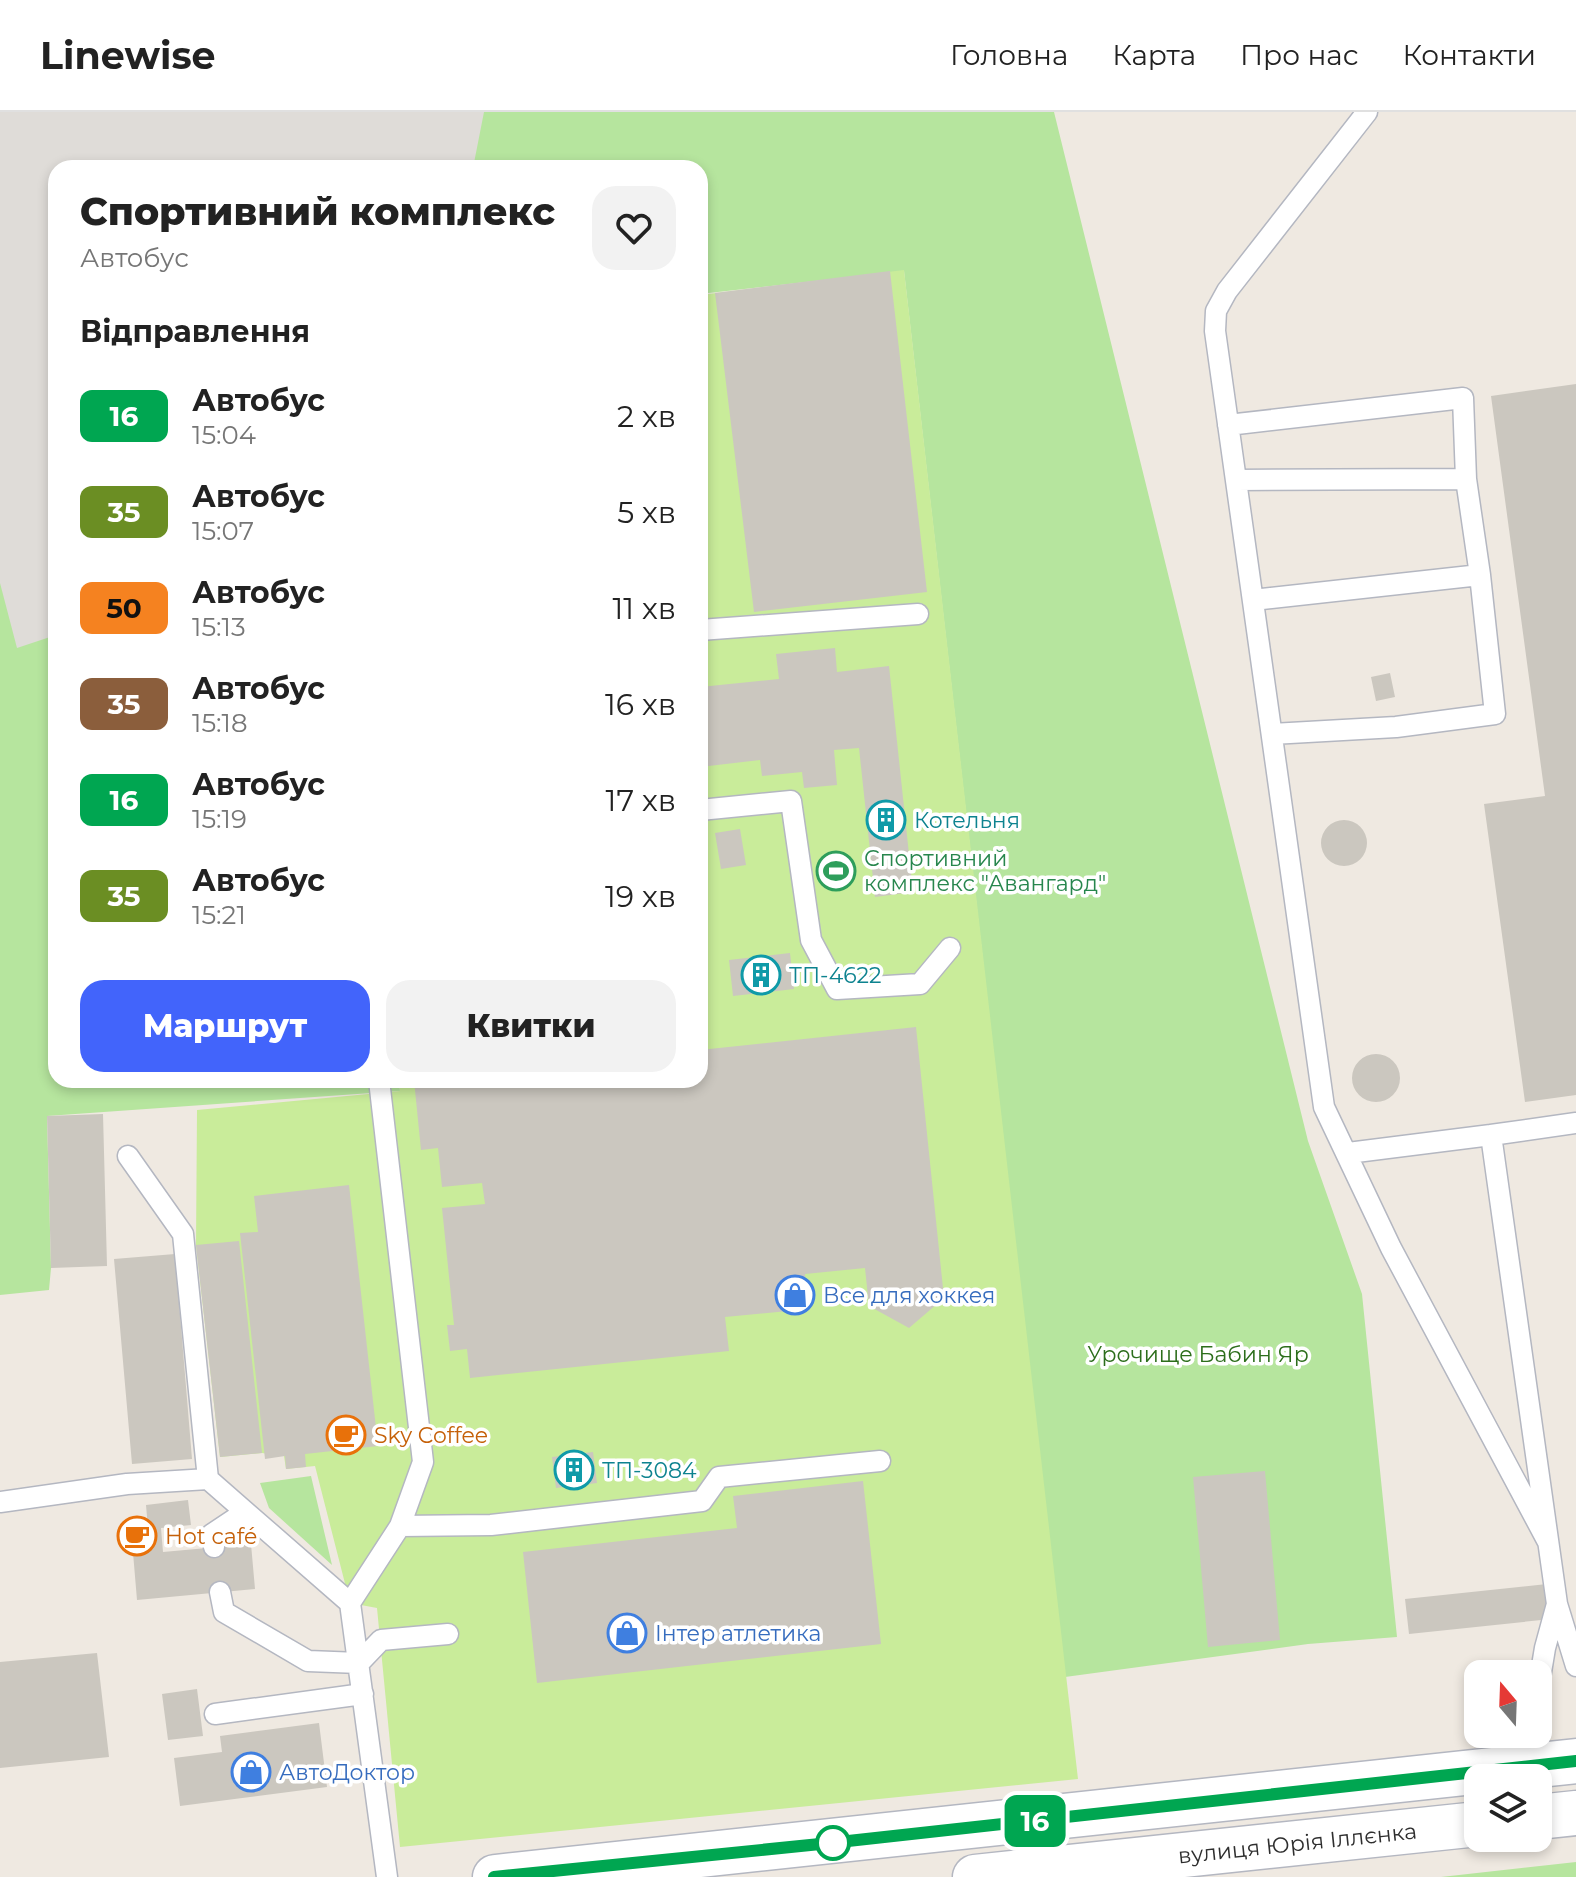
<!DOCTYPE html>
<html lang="uk">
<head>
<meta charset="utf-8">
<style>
  :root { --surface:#fff; --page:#f2f2f2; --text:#222; --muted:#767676; --line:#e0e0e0; --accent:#4264fb }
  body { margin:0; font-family:Montserrat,sans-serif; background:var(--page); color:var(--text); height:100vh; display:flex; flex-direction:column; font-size:30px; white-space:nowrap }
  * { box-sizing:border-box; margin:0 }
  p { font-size:26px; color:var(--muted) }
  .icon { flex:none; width:44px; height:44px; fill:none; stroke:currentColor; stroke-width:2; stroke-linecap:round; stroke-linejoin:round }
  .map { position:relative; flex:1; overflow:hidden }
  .sheet { position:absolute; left:48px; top:48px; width:660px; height:928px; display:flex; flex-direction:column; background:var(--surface); border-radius:24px; box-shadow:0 4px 12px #0003 }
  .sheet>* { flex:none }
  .badge { padding:0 16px; border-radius:12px; font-size:28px; line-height:52px }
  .needle { width:52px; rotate:341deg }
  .controls { position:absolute; left:1464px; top:1548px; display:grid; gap:16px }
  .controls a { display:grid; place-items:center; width:88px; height:88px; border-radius:16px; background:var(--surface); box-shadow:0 4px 12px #0003; font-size:40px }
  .map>.badge { position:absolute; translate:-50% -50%; box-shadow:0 0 0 4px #fff }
  h2 { padding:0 32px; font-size:30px; line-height:72px }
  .round { display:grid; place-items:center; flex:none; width:84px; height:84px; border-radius:24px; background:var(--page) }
  .summary { display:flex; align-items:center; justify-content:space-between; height:136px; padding:0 32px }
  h1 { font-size:38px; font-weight:800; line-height:60px }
  .cta { display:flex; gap:16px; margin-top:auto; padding:16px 32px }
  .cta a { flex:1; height:92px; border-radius:24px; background:var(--accent); color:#fff; font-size:32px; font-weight:800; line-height:92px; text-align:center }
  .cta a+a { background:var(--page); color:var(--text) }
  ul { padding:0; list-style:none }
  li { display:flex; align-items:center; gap:24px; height:96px; padding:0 32px }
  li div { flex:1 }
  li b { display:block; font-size:30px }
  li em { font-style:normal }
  li .badge { min-width:88px; font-weight:700; text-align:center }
  header { display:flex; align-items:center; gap:48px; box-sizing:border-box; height:112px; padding:0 40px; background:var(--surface); border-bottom:2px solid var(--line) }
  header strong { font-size:38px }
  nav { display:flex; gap:44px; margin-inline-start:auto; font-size:28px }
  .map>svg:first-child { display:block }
  .green { fill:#b6e59e }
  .pitch { fill:#c9ec9a }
  .plaza { fill:#dfdcd8 }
  .building { fill:#cbc7bf }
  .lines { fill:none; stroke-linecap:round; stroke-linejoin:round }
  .service-casing { stroke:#b4b7c1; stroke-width:23 }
  .secondary-casing { stroke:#b4b7c1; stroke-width:47 }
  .service { stroke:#fff; stroke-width:20 }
  .secondary { stroke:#fff; stroke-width:44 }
  .line-casing { stroke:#fff; stroke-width:18 }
  .line { stroke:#00a651; stroke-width:12 }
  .stop-dot { fill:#fff; stroke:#00a651; stroke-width:4 }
  .labels { text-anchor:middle; stroke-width:7; stroke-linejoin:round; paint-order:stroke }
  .culture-label { font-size:22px; fill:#0d838f; stroke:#fff; text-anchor:start }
  .leisure-label { font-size:22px; fill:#27864d; stroke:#fff; text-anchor:start }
  .shop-label { font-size:22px; fill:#366cbe; stroke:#fff; text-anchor:start }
  .park-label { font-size:22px; fill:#2c6e1b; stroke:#fff }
  .food-label { font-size:22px; fill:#c56008; stroke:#fff; text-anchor:start }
  .street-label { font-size:22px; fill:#2e2e2e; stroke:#fff }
</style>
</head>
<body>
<header>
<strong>Linewise</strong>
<nav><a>Головна</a><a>Карта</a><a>Про нас</a><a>Контакти</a></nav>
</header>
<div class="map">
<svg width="1576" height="1765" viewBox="0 0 1576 1765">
  <rect width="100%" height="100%" fill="#efe9e1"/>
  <path class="green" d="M 0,0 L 1054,0 L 1308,1029 L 1362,1182 L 1397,1525 L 1308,1532 L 1065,1565 L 904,159 L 700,182 L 700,56 L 56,56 L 56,968 L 399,968 L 400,979 L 47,1004 L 51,1156 L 49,1178 L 0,1183 Z
    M 311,1364 L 332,1453 L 269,1396 L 260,1371 Z
    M 1576,1750 L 1576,1765 L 1441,1765 Z"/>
  <path class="pitch" d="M 904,158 L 1078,1667 L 400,1735 L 377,1496 L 350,1491 L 315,1354 L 286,1357 L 284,1344 L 262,1341 L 220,1345 L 196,1133 L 197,998 L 400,979 L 399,968 L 700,968 L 700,183 Z"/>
  <path class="plaza" d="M 0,0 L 484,0 L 473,56 L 56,56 L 56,523 L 17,536 L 0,471 Z"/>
  <path class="building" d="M 890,159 L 927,480 L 754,500 L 715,181 Z
    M 1576,272 L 1576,983 L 1525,990 L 1484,692 L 1545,684 L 1491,284 Z
    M 835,536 L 837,560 L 889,554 L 913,780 L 875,785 L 859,636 L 834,638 L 837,673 L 804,676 L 802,660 L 762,664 L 760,648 L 700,655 L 700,575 L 779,567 L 776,542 Z
    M 1390,561 L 1395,585 L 1376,589 L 1371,565 Z
    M1321 731a23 23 0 1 1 46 0a23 23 0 1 1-46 0Z
    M 740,717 L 746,753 L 721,757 L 715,721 Z
    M 790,841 L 794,877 L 733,884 L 729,848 Z
    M 916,915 L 944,1186 L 909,1216 L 869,1194 L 865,1156 L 805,1162 L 809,1197 L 725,1205 L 729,1239 L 470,1266 L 467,1237 L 450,1239 L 447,1213 L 454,1213 L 442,1096 L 485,1092 L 482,1071 L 442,1075 L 438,1036 L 421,1038 L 414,968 L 700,968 L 700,938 Z
    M1352 966a24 24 0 1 1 48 0a24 24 0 1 1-48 0Z
    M 103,1002 L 107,1154 L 51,1156 L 47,1004 Z
    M 349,1073 L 378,1334 L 305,1342 L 306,1355 L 286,1357 L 285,1344 L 265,1347 L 240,1121 L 258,1120 L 254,1084 Z
    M 239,1129 L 262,1341 L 220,1345 L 196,1133 Z
    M 175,1142 L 192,1347 L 132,1352 L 114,1147 Z
    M 593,1340 L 597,1371 L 556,1376 L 552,1345 Z
    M 1265,1359 L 1280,1528 L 1208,1535 L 1193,1365 Z
    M 863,1369 L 881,1532 L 537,1571 L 523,1440 L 737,1416 L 733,1384 Z
    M 188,1388 L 191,1413 L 161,1416 L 163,1440 L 251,1432 L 255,1477 L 137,1488 L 131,1417 L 148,1416 L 146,1393 Z
    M 1547,1472 L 1551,1507 L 1409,1522 L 1405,1487 Z
    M 97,1541 L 109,1645 L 0,1656 L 0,1550 Z
    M 197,1577 L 203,1624 L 168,1628 L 162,1582 Z
    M 319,1611 L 327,1675 L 180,1694 L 174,1646 L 222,1640 L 220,1624 Z"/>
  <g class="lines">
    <defs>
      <path id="service" d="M 1367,0 L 1227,179 L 1216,199 L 1215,219 L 1324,995 L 1391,1136 L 1548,1430
        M 1228,313 L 1463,286 L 1466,367 L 1480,463 L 1495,602 L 1396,615 L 1272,622
        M 1236,368 L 1466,367
        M 1253,488 L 1480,463
        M 700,518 L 918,502
        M 700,698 L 791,689 L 811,828 L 837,877 L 920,872 L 950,836
        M 379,968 L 423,1350 L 400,1414
        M 1576,1011 L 1491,1023 L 1557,1492 L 1576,1554
        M 1348,1041 L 1491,1023
        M 128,1044 L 183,1122 L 208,1367 L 350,1491 L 387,1765
        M 0,1390 L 127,1372 L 208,1367
        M 214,1435 L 212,1422 L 245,1400
        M 220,1480 L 224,1500 L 308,1549 L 359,1551 L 381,1528 L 448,1522
        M 350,1491 L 400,1414 L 491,1413 L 702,1389 L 719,1365 L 880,1349
        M 1538,1578 L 1545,1536 L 1557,1492
        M 215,1602 L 363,1582
        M 1535,1622 L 1548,1653"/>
      <g id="secondary">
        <path d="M 1538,1705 L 1576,1701"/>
        <path d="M 495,1765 L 1576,1649"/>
        <path id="s1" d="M 975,1765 L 1478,1712"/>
      </g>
    </defs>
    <use href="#service" class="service-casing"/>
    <use href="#secondary" class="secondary-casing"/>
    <use href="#service" class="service"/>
    <use href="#secondary" class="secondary"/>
  </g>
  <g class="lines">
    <defs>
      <path id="line" d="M 494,1765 L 830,1731 L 1576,1649"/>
    </defs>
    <use href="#line" class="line-casing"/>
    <use href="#line" class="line"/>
  </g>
  <defs>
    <symbol id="building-ring" viewBox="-11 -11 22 22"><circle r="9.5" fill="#fff" stroke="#0f9aa8" stroke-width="1.5"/><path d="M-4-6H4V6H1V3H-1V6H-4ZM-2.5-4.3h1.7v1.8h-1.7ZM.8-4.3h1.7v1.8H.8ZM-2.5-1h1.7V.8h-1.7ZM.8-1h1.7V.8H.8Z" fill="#0f9aa8"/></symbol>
    <symbol id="stadium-ring" viewBox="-11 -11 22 22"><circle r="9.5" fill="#fff" stroke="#2e9e5b" stroke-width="1.5"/><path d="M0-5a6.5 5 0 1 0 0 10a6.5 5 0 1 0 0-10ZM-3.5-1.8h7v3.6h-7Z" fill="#2e9e5b"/></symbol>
    <symbol id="shop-ring" viewBox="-11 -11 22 22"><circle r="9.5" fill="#fff" stroke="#3f7fe0" stroke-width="1.5"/><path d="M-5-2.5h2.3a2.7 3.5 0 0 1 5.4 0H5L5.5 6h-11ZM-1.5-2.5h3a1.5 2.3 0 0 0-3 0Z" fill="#3f7fe0"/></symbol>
    <symbol id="cafe-ring" viewBox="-11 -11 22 22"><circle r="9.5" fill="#fff" stroke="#e8710a" stroke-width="1.5"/><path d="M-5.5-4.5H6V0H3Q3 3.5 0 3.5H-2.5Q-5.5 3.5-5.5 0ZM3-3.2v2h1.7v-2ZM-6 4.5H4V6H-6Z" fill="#e8710a"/></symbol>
  </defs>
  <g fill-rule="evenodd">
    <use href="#building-ring" x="864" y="686" width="44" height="44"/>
    <use href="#stadium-ring" x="814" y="737" width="44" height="44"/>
    <use href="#building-ring" x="739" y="841" width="44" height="44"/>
    <use href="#shop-ring" x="773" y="1161" width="44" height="44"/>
    <use href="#cafe-ring" x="324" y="1301" width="44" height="44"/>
    <use href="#building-ring" x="552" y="1336" width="44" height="44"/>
    <use href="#cafe-ring" x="115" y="1402" width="44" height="44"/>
    <use href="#shop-ring" x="605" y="1499" width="44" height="44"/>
    <use href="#shop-ring" x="229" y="1638" width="44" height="44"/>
  </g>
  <circle class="stop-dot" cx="833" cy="1731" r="16"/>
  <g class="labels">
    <g class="culture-label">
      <text x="914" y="716">Котельня</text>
      <text x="789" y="871">ТП-4622</text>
      <text x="602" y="1366">ТП-3084</text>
    </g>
    <g class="leisure-label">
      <text x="864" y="754">Спортивний<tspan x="864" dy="25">комплекс "Авангард"</tspan></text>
    </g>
    <g class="shop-label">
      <text x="823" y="1191">Все для хоккея</text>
      <text x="655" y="1529">Інтер атлетика</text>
      <text x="279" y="1668">АвтоДоктор</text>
    </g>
    <g class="park-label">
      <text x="1198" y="1250">Урочище Бабин Яр</text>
    </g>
    <g class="food-label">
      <text x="374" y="1331">Sky Coffee</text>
      <text x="165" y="1432">Hot café</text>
    </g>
    <g class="street-label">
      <text dy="8" stroke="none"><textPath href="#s1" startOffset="324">вулиця Юрія Іллєнка</textPath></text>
    </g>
  </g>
</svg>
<div class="controls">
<a><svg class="needle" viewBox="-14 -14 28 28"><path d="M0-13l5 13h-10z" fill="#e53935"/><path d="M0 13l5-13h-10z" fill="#767676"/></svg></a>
<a><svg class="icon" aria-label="layers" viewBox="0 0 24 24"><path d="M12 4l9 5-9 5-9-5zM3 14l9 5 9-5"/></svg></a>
</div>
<b class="badge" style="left:1035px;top:1709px;background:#00a651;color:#fff">16</b>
<section class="sheet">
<div class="summary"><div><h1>Спортивний комплекс</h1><p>Автобус</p></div><a class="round"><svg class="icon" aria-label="heart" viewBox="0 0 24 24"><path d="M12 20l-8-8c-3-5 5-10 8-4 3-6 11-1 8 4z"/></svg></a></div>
<h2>Відправлення</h2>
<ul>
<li><span class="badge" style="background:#00a651;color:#fff">16</span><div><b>Автобус</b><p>15:04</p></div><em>2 хв</em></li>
<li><span class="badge" style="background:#6b8e23;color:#fff">35</span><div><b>Автобус</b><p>15:07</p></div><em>5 хв</em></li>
<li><span class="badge" style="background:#f58220;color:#111">50</span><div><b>Автобус</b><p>15:13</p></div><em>11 хв</em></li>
<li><span class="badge" style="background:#8b5e3c;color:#fff">35</span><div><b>Автобус</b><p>15:18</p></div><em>16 хв</em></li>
<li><span class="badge" style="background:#00a651;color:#fff">16</span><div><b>Автобус</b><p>15:19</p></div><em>17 хв</em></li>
<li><span class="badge" style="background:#6b8e23;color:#fff">35</span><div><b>Автобус</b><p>15:21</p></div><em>19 хв</em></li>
</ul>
<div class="cta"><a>Маршрут</a><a>Квитки</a></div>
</section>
</div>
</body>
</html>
